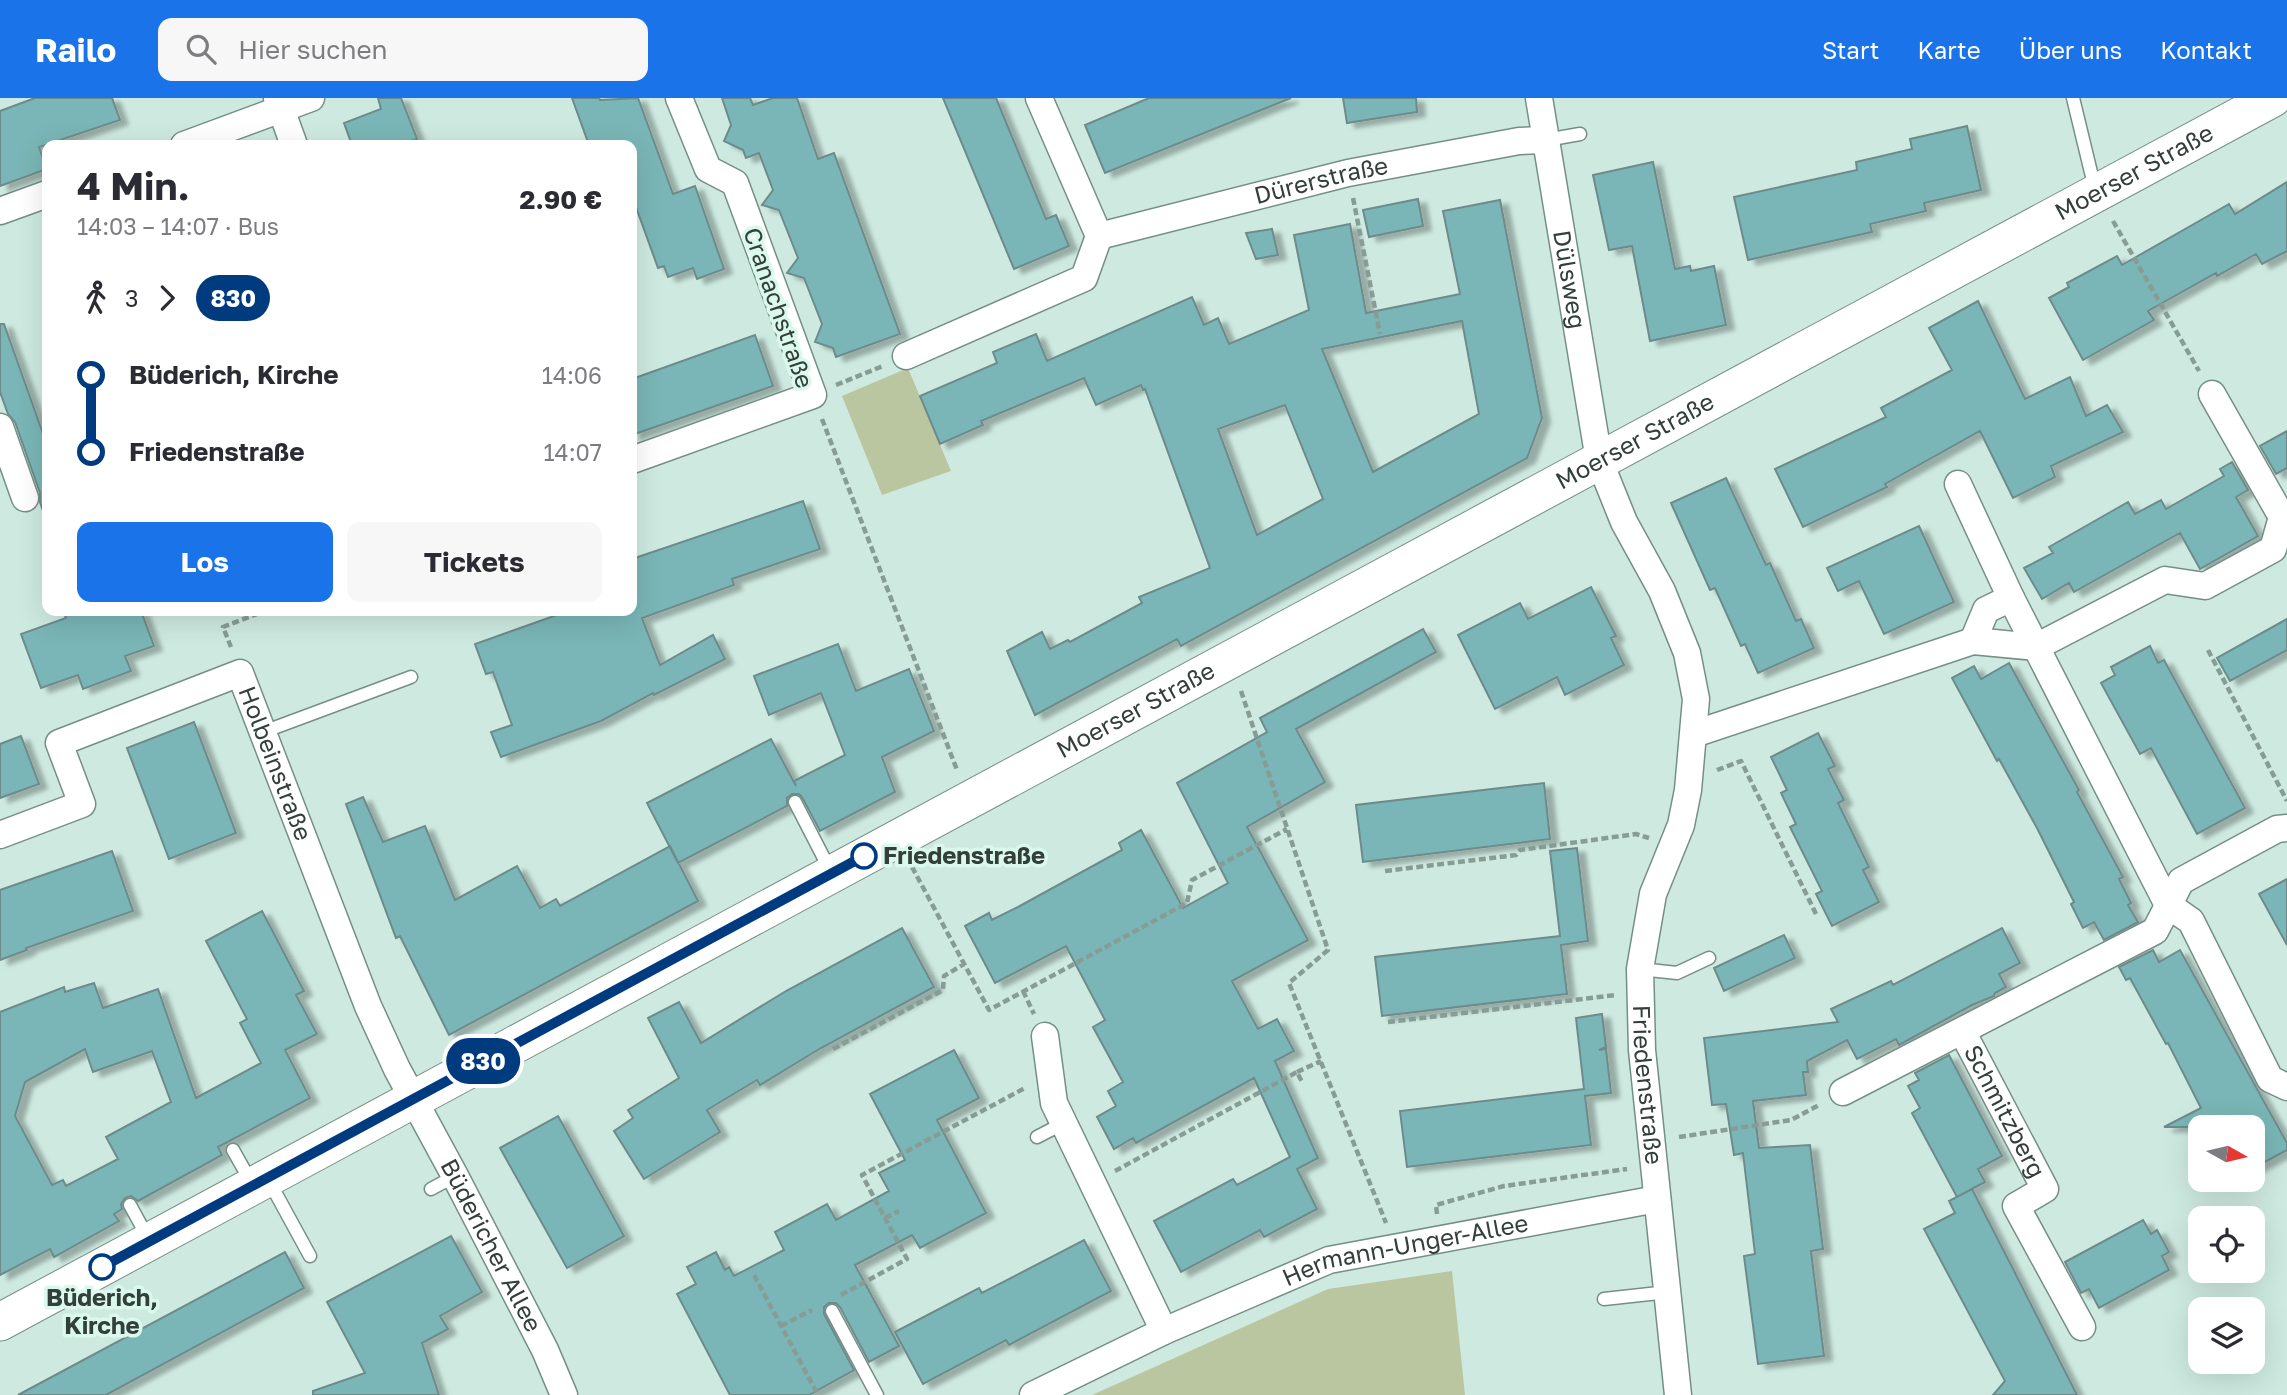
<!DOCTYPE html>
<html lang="de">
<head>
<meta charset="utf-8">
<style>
  :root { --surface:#fff; --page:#f7f7f7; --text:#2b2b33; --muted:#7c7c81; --accent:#1a73e8 }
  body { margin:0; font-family:"Golos Text",sans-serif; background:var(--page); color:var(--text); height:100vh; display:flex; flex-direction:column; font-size:26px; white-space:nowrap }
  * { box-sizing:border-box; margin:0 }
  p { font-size:23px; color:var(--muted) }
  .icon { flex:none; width:38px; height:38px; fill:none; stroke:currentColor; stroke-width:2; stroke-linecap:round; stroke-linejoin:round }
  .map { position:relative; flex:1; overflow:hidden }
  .sheet { position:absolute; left:42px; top:42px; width:595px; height:476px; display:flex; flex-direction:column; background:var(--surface); border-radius:14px; box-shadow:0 7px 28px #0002 }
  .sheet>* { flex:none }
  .badge { padding:0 14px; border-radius:23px; font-size:24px; line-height:46px }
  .needle { width:46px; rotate:98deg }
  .fabs { position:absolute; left:2188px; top:1017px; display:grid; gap:14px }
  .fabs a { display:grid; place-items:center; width:77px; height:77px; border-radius:14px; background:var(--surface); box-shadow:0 7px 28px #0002; font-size:35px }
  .map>.badge { position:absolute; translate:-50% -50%; box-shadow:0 0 0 4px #fff }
  .legs { display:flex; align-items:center; gap:10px; height:77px; padding:0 35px; font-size:23px }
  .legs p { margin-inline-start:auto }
  .head { display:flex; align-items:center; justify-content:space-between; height:119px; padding:0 35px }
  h1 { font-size:38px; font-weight:700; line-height:52px }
  .cta { display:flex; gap:14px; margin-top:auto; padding:14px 35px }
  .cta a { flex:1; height:80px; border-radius:14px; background:var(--accent); color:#fff; font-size:28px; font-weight:700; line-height:80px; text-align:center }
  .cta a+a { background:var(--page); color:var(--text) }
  ul { padding:0 35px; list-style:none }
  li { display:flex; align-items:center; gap:24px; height:77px; font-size:26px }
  li i { display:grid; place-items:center; width:10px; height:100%; margin:0 9px; background:currentColor }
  li i::after { content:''; width:18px; height:18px; margin:-9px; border:5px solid; border-radius:50%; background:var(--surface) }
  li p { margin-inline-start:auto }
  li:first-child i { background:linear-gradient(#0000 50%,currentColor 0) }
  li:last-child i { background:linear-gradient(currentColor 50%,#0000 0) }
  header { display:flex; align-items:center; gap:42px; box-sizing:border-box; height:98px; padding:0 35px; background:var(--accent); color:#fff }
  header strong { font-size:33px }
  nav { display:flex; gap:38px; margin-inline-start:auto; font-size:24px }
  .search { width:490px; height:63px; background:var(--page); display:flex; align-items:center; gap:18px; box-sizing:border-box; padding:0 24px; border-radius:14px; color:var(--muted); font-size:26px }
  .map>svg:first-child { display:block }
  .green { fill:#bac69f }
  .building { fill:#7ab6b7; stroke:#6e8b8b; stroke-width:2; fill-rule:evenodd; filter:url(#shadow) }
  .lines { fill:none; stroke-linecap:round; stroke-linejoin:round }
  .lane-casing { stroke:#758f86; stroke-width:15 }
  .street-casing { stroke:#758f86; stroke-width:29 }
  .secondary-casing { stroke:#758f86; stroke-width:39 }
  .path { stroke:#879c95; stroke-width:4.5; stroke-dasharray:7 3.5; stroke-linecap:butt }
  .lane { stroke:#fff; stroke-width:12 }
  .street { stroke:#fff; stroke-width:26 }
  .secondary { stroke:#fff; stroke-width:37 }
  .line-1-casing { stroke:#fff; stroke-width:16 }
  .line-1 { stroke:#003b80; stroke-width:10 }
  .stop-1-dot { fill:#fff; stroke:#003b80; stroke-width:3.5 }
  .labels { text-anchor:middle; stroke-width:7; stroke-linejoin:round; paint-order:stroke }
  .street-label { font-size:24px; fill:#333f3b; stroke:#dbf8ed }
  .stop-label { font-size:24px; font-weight:bold; fill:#333f3b; stroke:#dbf8ed; text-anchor:start }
</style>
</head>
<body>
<header>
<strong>Railo</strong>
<div class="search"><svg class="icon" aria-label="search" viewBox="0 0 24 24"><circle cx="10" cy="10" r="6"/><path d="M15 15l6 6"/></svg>Hier suchen</div>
<nav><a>Start</a><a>Karte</a><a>Über uns</a><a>Kontakt</a></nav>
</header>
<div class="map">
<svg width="2287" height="1297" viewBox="0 0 2287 1297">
  <defs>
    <filter id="shadow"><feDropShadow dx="8" dy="4.5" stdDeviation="2" flood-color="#0004"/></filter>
  </defs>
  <rect width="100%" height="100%" fill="#ceeae0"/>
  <path class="green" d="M 908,270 L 951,373 L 882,397 L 842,298 Z
    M 1452,1173 L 1465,1297 L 1092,1297 L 1328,1191 Z"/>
  <path class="building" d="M 35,0 L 112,0 L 120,22 L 39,49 L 47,71 L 0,88 L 0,13 Z
    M 378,0 L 401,0 L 417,41 L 399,47 L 352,47 L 344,25 L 381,11 Z
    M 572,0 L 599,0 L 600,2 L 638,0 L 673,96 L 695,88 L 724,171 L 697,181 L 693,170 L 668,179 L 664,168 L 658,170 L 632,98 L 632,47 L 589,47 Z
    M 722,0 L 750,0 L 753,7 L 773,0 L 797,0 L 818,61 L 834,55 L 900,236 L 836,259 L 833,250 L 815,244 L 822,226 L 804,180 L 787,175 L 798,160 L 779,112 L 762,107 L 773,92 L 759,55 L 746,60 L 743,52 L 724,43 L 731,27 Z
    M 943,0 L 996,0 L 1046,121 L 1056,117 L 1069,148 L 1014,171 Z
    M 1149,0 L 1291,0 L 1105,75 L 1085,27 Z
    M 1343,0 L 1416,0 L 1417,14 L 1347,25 Z
    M 1967,28 L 1981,92 L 1924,105 L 1926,113 L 1870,126 L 1872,134 L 1748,162 L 1734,99 L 1857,72 L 1856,64 L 1912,51 L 1910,41 Z
    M 1653,64 L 1675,171 L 1690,168 L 1691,173 L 1714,168 L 1726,227 L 1650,243 L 1632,148 L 1609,152 L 1593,77 Z
    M 2287,84 L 2287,153 L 2262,166 L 2256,156 L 2217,178 L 2216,175 L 2148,213 L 2154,222 L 2083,262 L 2049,200 L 2069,189 L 2067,185 L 2117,158 L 2122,167 L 2229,106 L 2235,116 Z
    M 1418,101 L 1423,128 L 1369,139 L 1363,112 Z
    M 1500,102 L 1542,320 L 1527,360 L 1181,548 L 1177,541 L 1035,617 L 1007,553 L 1042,534 L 1050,551 L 1068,542 L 1070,544 L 1142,505 L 1139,499 L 1210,470 L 1145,291 L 1143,292 L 1141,287 L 1096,307 L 1084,280 L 981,323 L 983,327 L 940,346 L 920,298 L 997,265 L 993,254 L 1036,236 L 1047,263 L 1192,199 L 1204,227 L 1218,220 L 1229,246 L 1309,212 L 1294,137 L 1350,126 L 1366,215 L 1460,196 L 1443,113 ZM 1462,223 L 1479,316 L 1373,374 L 1322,251 ZM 1285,307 L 1323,401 L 1257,437 L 1218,331 Z
    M 1272,131 L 1278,157 L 1256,161 L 1246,135 Z
    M 1978,203 L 2025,301 L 2070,279 L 2086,318 L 2107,307 L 2123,334 L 2051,368 L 2055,379 L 2013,400 L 1980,333 L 1885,386 L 1887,389 L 1803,429 L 1775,371 L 1886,319 L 1881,310 L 1952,272 L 1929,230 Z
    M 0,226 L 4,226 L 47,347 L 47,416 L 44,416 L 40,404 L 40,395 L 15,324 L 8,316 L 0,294 Z
    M 755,237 L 773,288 L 632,337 L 632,281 Z
    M 2287,333 L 2287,370 L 2276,376 L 2260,348 Z
    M 2232,364 L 2248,392 L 2236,399 L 2258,438 L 2200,471 L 2180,435 L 2074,494 L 2069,485 L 2042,501 L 2024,470 L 2053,455 L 2049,449 L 2128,404 L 2135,416 L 2161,402 L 2166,411 L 2224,378 L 2220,371 Z
    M 1726,380 L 1766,467 L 1770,465 L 1796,523 L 1801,521 L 1814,550 L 1758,575 L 1745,546 L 1741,548 L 1715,490 L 1710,492 L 1671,405 Z
    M 803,403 L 820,451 L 732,481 L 734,487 L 642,520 L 660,567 L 713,537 L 725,561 L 654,597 L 653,595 L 601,623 L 501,659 L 491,634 L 512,627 L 493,574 L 486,576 L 475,546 L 568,513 L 632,513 L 632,461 Z
    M 1919,428 L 1954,504 L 1884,536 L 1859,483 L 1838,493 L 1827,470 Z
    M 1591,489 L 1616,538 L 1611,540 L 1624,567 L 1565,597 L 1557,579 L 1495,611 L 1458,537 L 1520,505 L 1528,521 Z
    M 63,513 L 141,513 L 154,548 L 125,558 L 131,573 L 83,591 L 78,577 L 41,590 L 21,536 L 66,520 Z
    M 2287,521 L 2287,552 L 2230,583 L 2217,560 Z
    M 1423,531 L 1436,554 L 1296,631 L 1325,684 L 1247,729 L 1308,842 L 1232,883 L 1258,931 L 1277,921 L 1294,953 L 1275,963 L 1318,1060 L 1297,1071 L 1317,1111 L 1264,1139 L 1260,1132 L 1181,1174 L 1154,1123 L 1233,1081 L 1237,1087 L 1290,1059 L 1254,980 L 1136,1045 L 1133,1040 L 1114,1051 L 1097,1019 L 1116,1008 L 1108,993 L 1123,984 L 1093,929 L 1105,922 L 1066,848 L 995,885 L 965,828 L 989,815 L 992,822 L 1018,809 L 1122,752 L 1119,745 L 1141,732 L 1183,810 L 1228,785 L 1177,685 L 1267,634 L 1260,620 Z
    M 838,546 L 856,593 L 909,571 L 934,633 L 882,659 L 895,694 L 820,733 L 802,699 L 799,696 L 792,696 L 787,700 L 787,708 L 678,765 L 647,705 L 771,641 L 796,688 L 794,683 L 845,657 L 821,595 L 769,617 L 754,578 Z
    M 2150,548 L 2158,565 L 2164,562 L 2245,710 L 2197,736 L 2151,650 L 2140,656 L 2101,585 L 2115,577 L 2111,569 Z
    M 2009,565 L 2079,692 L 2077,694 L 2123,779 L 2119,781 L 2131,805 L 2128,807 L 2138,824 L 2104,842 L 2094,824 L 2083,830 L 2071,806 L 2074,804 L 2037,730 L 1999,661 L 1997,663 L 1990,650 L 1952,580 L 1974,568 L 1981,581 Z
    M 194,624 L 236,735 L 169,761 L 127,650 Z
    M 1818,635 L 1835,668 L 1828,671 L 1844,702 L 1838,705 L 1869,769 L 1863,772 L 1879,804 L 1832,828 L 1816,796 L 1822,793 L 1790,729 L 1796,726 L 1781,695 L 1787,692 L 1771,659 Z
    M 21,638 L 39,686 L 0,700 L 0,646 Z
    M 1544,685 L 1550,741 L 1363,764 L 1356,707 Z
    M 363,699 L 383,744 L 425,728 L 455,802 L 517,768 L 540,810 L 556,801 L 560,808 L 670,748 L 698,803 L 449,937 L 400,838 L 396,840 L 346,706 Z
    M 1577,750 L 1588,843 L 1561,847 L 1567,896 L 1382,918 L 1375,859 L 1560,838 L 1550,753 Z
    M 112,753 L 133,813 L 26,850 L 27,852 L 0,862 L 0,792 Z
    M 2287,781 L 2287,847 L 2259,796 Z
    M 262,813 L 304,893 L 296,897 L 317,936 L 285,952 L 310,1000 L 218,1049 L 222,1057 L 138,1103 L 131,1098 L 125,1100 L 121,1106 L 122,1111 L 114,1116 L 119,1123 L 54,1159 L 50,1151 L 0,1177 L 0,914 L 64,889 L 65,894 L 94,885 L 103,910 L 158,891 L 196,1000 L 261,965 L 240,925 L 247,921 L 206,843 ZM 85,951 L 93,974 L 152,953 L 171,1004 L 106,1039 L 118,1061 L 66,1088 L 63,1082 L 52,1087 L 15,1018 L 25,984 Z
    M 902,830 L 934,889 L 821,950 L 760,987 L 757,982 L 707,1012 L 720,1034 L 644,1081 L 614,1033 L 633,1020 L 628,1012 L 679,980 L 648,920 L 679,904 L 701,945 L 786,893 Z
    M 2002,830 L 2020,865 L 1999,876 L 2006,889 L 1995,895 L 1994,898 L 1972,907 L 1899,947 L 1896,941 L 1857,961 L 1847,942 L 1807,963 L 1808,974 L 1803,974 L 1806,997 L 1753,1003 L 1759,1050 L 1810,1047 L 1823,1151 L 1811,1153 L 1824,1258 L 1758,1266 L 1744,1158 L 1755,1156 L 1743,1055 L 1734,1057 L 1726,1006 L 1712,1007 L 1704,940 L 1838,924 L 1831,911 L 1891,883 L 1893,887 Z
    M 1784,837 L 1795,860 L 1724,893 L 1714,870 Z
    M 2153,852 L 2159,864 L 2180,852 L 2287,1045 L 2287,1052 L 2252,1071 L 2252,1029 L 2164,1029 L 2201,1010 L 2168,945 L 2166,946 L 2130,880 L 2126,882 L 2119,869 Z
    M 1602,916 L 1606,949 L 1599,952 L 1606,951 L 1611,995 L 1585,998 L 1591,1047 L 1407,1069 L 1400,1013 L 1584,991 L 1576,920 Z
    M 954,952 L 979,1000 L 937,1022 L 986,1115 L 920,1150 L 912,1137 L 855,1167 L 899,1248 L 869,1264 L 840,1209 L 836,1205 L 829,1205 L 824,1209 L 824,1216 L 854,1272 L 809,1297 L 730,1297 L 677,1196 L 696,1186 L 687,1169 L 716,1154 L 725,1172 L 729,1169 L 734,1178 L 784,1152 L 775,1134 L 827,1106 L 836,1122 L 889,1093 L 879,1075 L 905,1062 L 870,996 Z
    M 1949,957 L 2002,1058 L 1978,1071 L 1985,1084 L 1957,1099 L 1912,1015 L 1920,1010 L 1908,988 L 1919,982 L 1915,975 Z
    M 558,1018 L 624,1138 L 567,1170 L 500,1050 Z
    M 1972,1091 L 2011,1167 L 2077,1297 L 1993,1297 L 2005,1283 L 1924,1131 L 1955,1115 L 1949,1103 Z
    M 2143,1122 L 2151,1136 L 2157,1132 L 2169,1154 L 2162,1158 L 2169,1172 L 2099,1210 L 2089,1191 L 2081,1195 L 2065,1164 Z
    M 451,1138 L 482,1194 L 440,1218 L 448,1231 L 422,1245 L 439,1297 L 313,1297 L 313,1293 L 365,1275 L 327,1204 Z
    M 1084,1142 L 1111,1193 L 1009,1247 L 1006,1242 L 923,1286 L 895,1234 L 979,1190 L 982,1195 Z
    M 285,1154 L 304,1190 L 106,1297 L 18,1297 Z"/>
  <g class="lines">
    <defs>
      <path id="lane" d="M 2073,0 L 2095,91
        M 1546,42 L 1580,36
        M 263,634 L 411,579
        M 795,704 L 830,772
        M 1640,871 L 1677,875 L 1709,860
        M 1037,1039 L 1064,1025
        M 233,1052 L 251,1084
        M 269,1083 L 310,1158
        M 431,1091 L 455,1078
        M 130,1107 L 148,1140
        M 1604,1201 L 1668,1194
        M 832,1213 L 877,1297"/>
      <g id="street">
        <path d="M 277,0 L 294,47"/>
        <path id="s1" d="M 1539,0 L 1599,362 L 1624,424 L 1662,493 L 1687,555 L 1696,601 L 1688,692 L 1681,727 L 1653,796 L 1640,871 L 1642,952 L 1678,1297"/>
        <path d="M 184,47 L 311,0"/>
        <path d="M 0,113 L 47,96"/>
        <path id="s2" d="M 1099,138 L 1348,75 L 1519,43 L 1546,42"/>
        <path d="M 906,258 L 1084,180 L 1099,138 L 1039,0"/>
        <path d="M 2212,296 L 2282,419"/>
        <path d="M 0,329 L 25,400"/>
        <path d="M 632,362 L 813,297 L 735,85 L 708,71 L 679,0"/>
        <path d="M 1958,386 L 2011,500 L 2168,807 L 2191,823 L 2270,981 L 2287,989"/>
        <path d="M 1973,543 L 1986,512 L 2011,500"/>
        <path d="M 1694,636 L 1973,543 L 2036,549 L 2165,482 L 2205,488 L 2273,451 L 2282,419 L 2287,416"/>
        <path id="s3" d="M 0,737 L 82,706 L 59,645 L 240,575 L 368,908 L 397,971 L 455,1078 L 545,1252 L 564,1297"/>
        <path id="s4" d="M 1962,933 L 2045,1091 L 2016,1108 L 2082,1229"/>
        <path d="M 1045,938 L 1054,1005 L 1164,1233"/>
        <path d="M 1843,994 L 2155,833 L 2181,783 L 2277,731 L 2287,730"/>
        <path id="s5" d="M 1033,1297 L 1164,1233 L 1329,1162 L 1657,1101"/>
      </g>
      <g id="secondary">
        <path id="s6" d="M 0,1224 L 2273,0"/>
      </g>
    </defs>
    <use href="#lane" class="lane-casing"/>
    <use href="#street" class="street-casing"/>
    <use href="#secondary" class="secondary-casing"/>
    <path class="path" d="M 1353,100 L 1380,236
      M 2113,123 L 2199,273
      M 836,287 L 883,268
      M 822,321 L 957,672
      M 231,549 L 223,529 L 265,513
      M 2208,552 L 2287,703
      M 1241,593 L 1328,852 L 1289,885 L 1386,1125
      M 1717,672 L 1741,663 L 1817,818
      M 912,769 L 989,912 L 1187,805 L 1192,782 L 1287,731
      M 1385,773 L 1516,757 L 1520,752 L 1636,736 L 1649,740
      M 1023,893 L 1034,916
      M 1388,924 L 1616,897
      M 833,951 L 943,892 L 944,878 L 964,866
      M 1297,974 L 1321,963
      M 1679,1039 L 1791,1022 L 1819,1007
      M 1115,1073 L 1297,974 L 1303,986
      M 1437,1116 L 1436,1107 L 1504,1088 L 1627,1071
      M 885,1120 L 899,1113
      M 754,1177 L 818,1297
      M 841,1197 L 907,1161 L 862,1077 L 1025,990
      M 781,1228 L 812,1212"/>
    <use href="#lane" class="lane"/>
    <use href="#street" class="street"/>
    <use href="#secondary" class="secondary"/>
  </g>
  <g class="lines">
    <defs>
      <path id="line-1" d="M 102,1169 L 864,758"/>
    </defs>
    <use href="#line-1" class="line-1-casing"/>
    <use href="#line-1" class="line-1"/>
  </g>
  <g class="stop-1-dot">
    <circle cx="864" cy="758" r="12"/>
    <circle cx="102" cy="1169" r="12"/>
  </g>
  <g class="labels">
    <g class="street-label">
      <text dy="8" stroke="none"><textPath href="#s6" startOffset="2424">Moerser Straße</textPath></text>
      <text dy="8" stroke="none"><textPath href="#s2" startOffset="229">Dürerstraße</textPath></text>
      <text dy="8" stroke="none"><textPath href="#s1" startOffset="184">Dülsweg</textPath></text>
      <text transform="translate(778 210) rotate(71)" y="8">Cranachstraße</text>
      <text dy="8" stroke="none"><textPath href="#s6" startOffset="1857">Moerser Straße</textPath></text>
      <text dy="8" stroke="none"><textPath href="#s6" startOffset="1290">Moerser Straße</textPath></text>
      <text dy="8" stroke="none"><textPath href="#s3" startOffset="444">Holbeinstraße</textPath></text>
      <text dy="8" stroke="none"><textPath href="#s1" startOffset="1020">Friedenstraße</textPath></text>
      <text dy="8" stroke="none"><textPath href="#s4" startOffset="91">Schmitzberg</textPath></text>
      <text dy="8" stroke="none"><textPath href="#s3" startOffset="973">Büdericher Allee</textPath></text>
      <text dy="8" stroke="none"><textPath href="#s5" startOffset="402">Hermann-Unger-Allee</textPath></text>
    </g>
    <g class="stop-label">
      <text x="883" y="766">Friedenstraße</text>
      <text x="102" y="1208" text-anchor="middle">Büderich,<tspan x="102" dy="28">Kirche</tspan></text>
    </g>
  </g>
</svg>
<div class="fabs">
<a><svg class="needle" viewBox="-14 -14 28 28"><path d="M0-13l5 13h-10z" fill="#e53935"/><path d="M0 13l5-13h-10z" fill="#7c7c81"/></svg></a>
<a><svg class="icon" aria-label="locate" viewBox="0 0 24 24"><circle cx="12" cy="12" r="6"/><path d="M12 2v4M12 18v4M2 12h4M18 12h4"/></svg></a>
<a><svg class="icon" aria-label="layers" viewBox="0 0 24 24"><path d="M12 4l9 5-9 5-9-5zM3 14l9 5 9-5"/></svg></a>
</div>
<b class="badge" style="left:483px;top:963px;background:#003b80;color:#fff">830</b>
<section class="sheet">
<div class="head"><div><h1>4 Min.</h1><p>14:03 – 14:07 · Bus</p></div><b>2.90 €</b></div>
<div class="legs"><svg class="icon" aria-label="walk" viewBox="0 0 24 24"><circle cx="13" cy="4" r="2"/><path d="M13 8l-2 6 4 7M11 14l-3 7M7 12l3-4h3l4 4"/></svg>3<svg class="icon" aria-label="forward" viewBox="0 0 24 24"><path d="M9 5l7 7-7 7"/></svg><b class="badge" style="background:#003b80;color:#fff">830</b></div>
<ul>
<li><i style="color:#003b80"></i><b>Büderich, Kirche</b><p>14:06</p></li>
<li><i style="color:#003b80"></i><b>Friedenstraße</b><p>14:07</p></li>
</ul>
<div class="cta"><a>Los</a><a>Tickets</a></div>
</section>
</div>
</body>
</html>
